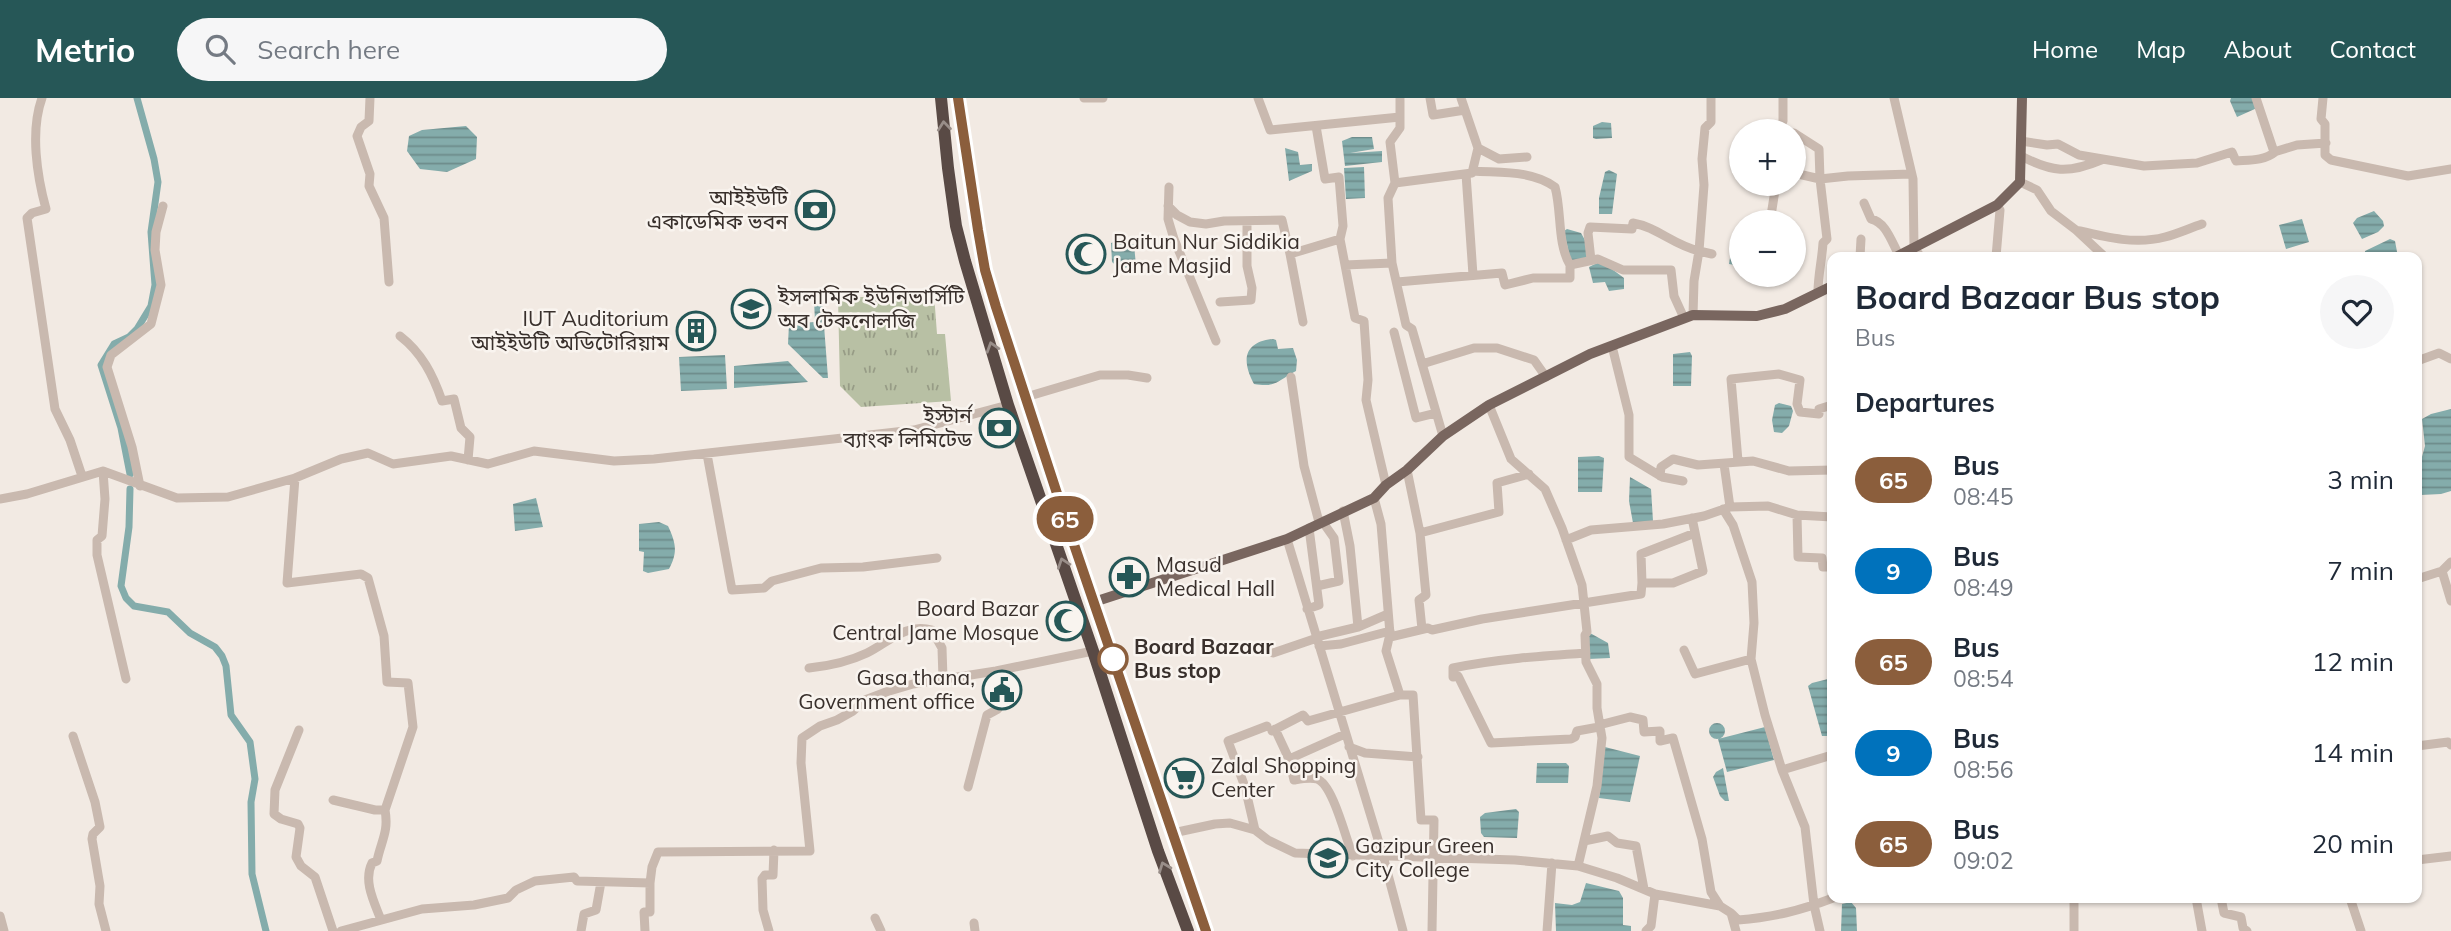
<!DOCTYPE html>
<html lang="en">
<head>
<meta charset="utf-8">
<style>
  :root { --surface:#fff; --page:#f6f6f7; --text:#1f2937; --muted:#747a83; --accent:#265757 }
  body { margin:0; font-family:Mulish,"Noto Sans Bengali",sans-serif; background:var(--page); color:var(--text); height:100vh; display:flex; flex-direction:column; font-size:26px; white-space:nowrap }
  * { box-sizing:border-box; margin:0 }
  p { font-size:23px; color:var(--muted) }
  .icon { flex:none; width:38px; height:38px; fill:none; stroke:currentColor; stroke-width:2; stroke-linecap:round; stroke-linejoin:round }
  .map { position:relative; flex:1; overflow:hidden }
  .side { position:absolute; left:1827px; top:154px; width:595px; height:651px; display:flex; flex-direction:column; background:var(--surface); border-radius:14px; box-shadow:0 2px 5px #0004 }
  .side>* { flex:none }
  .badge { padding:0 14px; border-radius:23px; font-size:24px; line-height:46px }
  .fabs { position:absolute; left:1729px; top:21px; display:grid; gap:14px }
  .fabs a { display:grid; place-items:center; width:77px; height:77px; border-radius:50%; background:var(--surface); box-shadow:0 2px 5px #0004; font-size:35px }
  .map>.badge { position:absolute; translate:-50% -50%; box-shadow:0 0 0 4px #fff }
  h2 { padding:0 28px; font-size:26px; line-height:63px }
  .round { display:grid; place-items:center; flex:none; width:74px; height:74px; border-radius:37px; background:var(--page) }
  .head { display:flex; align-items:center; justify-content:space-between; height:119px; padding:0 28px }
  h1 { font-size:33px; font-weight:700; line-height:52px }
  ul { padding:0; list-style:none }
  li { display:flex; align-items:center; gap:21px; height:91px; padding:0 28px }
  li div { flex:1 }
  li b { display:block; font-size:26px }
  li em { font-style:normal }
  li .badge { min-width:77px; font-weight:700; text-align:center }
  header { display:flex; align-items:center; gap:42px; box-sizing:border-box; height:98px; padding:0 35px; background:var(--accent); color:#fff }
  header strong { font-size:33px }
  nav { display:flex; gap:38px; margin-inline-start:auto; font-size:24px }
  .search { width:490px; height:63px; background:var(--page); display:flex; align-items:center; gap:18px; box-sizing:border-box; padding:0 24px; border-radius:38px; color:var(--muted); font-size:26px }
  .map>svg:first-child { display:block }
  .park { fill:url(#park-tufts) }
  .water { fill:url(#water-rules) }
  .lines { fill:none; stroke-linecap:round; stroke-linejoin:round }
  .canal { stroke:#84acab; stroke-width:7 }
  .minor { stroke:#c9b9af; stroke-width:9 }
  .major { stroke:#79665f; stroke-width:10 }
  .highway { stroke:#594a45; stroke-width:12 }
  .oneway { stroke:#998e89 }
  .line-casing { stroke:#fff; stroke-width:16 }
  .line { stroke:#8b5e3c; stroke-width:10 }
  .stop-dot { fill:#fff; stroke:#8b5e3c; stroke-width:3.5 }
  .labels { text-anchor:middle; stroke-width:5; stroke-linejoin:round; paint-order:stroke }
  .poi-label { font-size:21px; fill:#39302c; stroke:#f9f4ef; text-anchor:end }
  .stop-label { font-size:21px; font-weight:bold; fill:#39302c; stroke:#f9f4ef; text-anchor:start }
</style>
</head>
<body>
<header>
<strong>Metrio</strong>
<div class="search"><svg class="icon" aria-label="search" viewBox="0 0 24 24"><circle cx="10" cy="10" r="6"/><path d="M15 15l6 6"/></svg>Search here</div>
<nav><a>Home</a><a>Map</a><a>About</a><a>Contact</a></nav>
</header>
<div class="map">
<svg width="2451" height="833" viewBox="0 0 2451 833">
  <defs>
    <pattern id="park-tufts" width="24" height="20" patternUnits="userSpaceOnUse" patternTransform="scale(1.75)"><rect width="24" height="20" fill="#b8c0a4"/><path d="M3 7l-1-3M5 7V3M7 7l1-3M15 17l-1-3M17 17v-4M19 17l1-3" fill="none" stroke="#979c86"/></pattern>
    <pattern id="water-rules" width="6" height="5" patternUnits="userSpaceOnUse" patternTransform="scale(1.75)"><rect width="6" height="5" fill="#84acab"/><path d="M0 2.5h6" fill="none" stroke="#6d8c8b"/></pattern>
  </defs>
  <rect width="100%" height="100%" fill="#f2eae3"/>
  <path class="park" d="M 934,196 L 937,236 L 945,236 L 951,303 L 861,309 L 840,288 L 838,200 Z"/>
  <path class="water" d="M 2231,0 L 2254,0 L 2257,10 L 2237,19 L 2230,3 Z
    M 1602,24 L 1611,25 L 1612,40 L 1596,41 L 1593,40 L 1593,28 Z
    M 466,28 L 477,39 L 476,61 L 447,74 L 420,71 L 407,53 L 409,38 L 422,32 Z
    M 1352,39 L 1372,39 L 1374,51 L 1350,55 L 1382,53 L 1382,64 L 1345,68 L 1342,43 Z
    M 1285,50 L 1298,54 L 1300,67 L 1312,66 L 1312,73 L 1289,83 Z
    M 1364,69 L 1365,100 L 1346,101 L 1344,70 Z
    M 1609,72 L 1617,76 L 1612,116 L 1599,116 L 1599,100 L 1605,74 Z
    M 2374,113 L 2383,123 L 2384,128 L 2378,134 L 2362,141 L 2353,125 L 2357,120 Z
    M 2302,121 L 2309,144 L 2286,151 L 2279,127 Z
    M 1567,131 L 1581,135 L 1586,144 L 1588,159 L 1571,165 L 1564,133 Z
    M 1125,141 L 1134,147 L 1136,167 L 1120,171 L 1112,164 L 1111,145 Z
    M 2390,141 L 2395,143 L 2398,159 L 2365,159 L 2365,153 Z
    M 1732,148 L 1741,148 L 1741,168 L 1729,166 Z
    M 1601,163 L 1624,180 L 1624,191 L 1609,193 L 1605,184 L 1593,185 L 1589,169 Z
    M 822,201 L 828,280 L 823,280 L 788,246 L 789,226 L 815,224 L 814,202 Z
    M 1273,241 L 1276,242 L 1278,251 L 1293,250 L 1297,262 L 1296,273 C 1278,282 1277,290 1254,286 C 1241,262 1244,244 1273,241 Z
    M 1690,254 L 1692,258 L 1691,288 L 1673,288 L 1673,256 Z
    M 725,257 L 727,291 L 681,293 L 679,259 Z
    M 788,263 L 808,284 L 734,290 L 734,268 Z
    M 1779,305 L 1791,308 L 1793,313 L 1789,328 L 1782,335 L 1774,334 L 1772,322 L 1775,307 Z
    M 2451,311 L 2451,393 L 2441,396 L 2420,397 L 2420,366 L 2425,348 L 2422,321 L 2431,316 Z
    M 1599,358 L 1604,360 L 1602,394 L 1578,394 L 1578,359 Z
    M 1630,379 L 1651,391 L 1653,423 L 1633,425 L 1629,403 Z
    M 536,400 L 543,429 L 515,433 L 513,406 Z
    M 659,424 L 668,428 C 676,445 678,454 669,471 L 648,475 L 643,473 L 644,454 L 639,453 L 639,426 Z
    M 1590,535 L 1608,545 L 1610,560 L 1588,561 L 1586,547 Z
    M 1832,580 L 1832,638 L 1822,638 L 1808,588 L 1812,585 Z
    M1709 633a8 8 0 1 1 16 0a8 8 0 1 1-16 0Z
    M 1765,629 L 1774,662 L 1727,674 L 1718,641 Z
    M 1605,649 L 1640,658 L 1630,704 L 1599,700 Z
    M 1537,665 L 1566,665 L 1569,668 L 1568,685 L 1536,685 Z
    M 1723,670 L 1729,703 L 1725,703 L 1720,698 L 1713,679 L 1716,674 Z
    M 1516,711 L 1519,714 L 1517,740 L 1484,739 L 1481,735 L 1480,719 L 1485,715 Z
    M 1586,785 L 1619,793 L 1623,800 L 1623,827 L 1631,828 L 1631,833 L 1556,833 L 1555,805 L 1572,807 L 1580,804 Z
    M 1851,804 L 1856,810 L 1857,833 L 1841,833 L 1842,806 Z"/>
  <g class="lines">
    <path class="canal" d="M 130,376 L 121,330 L 101,267 L 114,246 L 129,239 L 137,231 L 151,208 L 155,187 L 151,134 L 158,84 L 154,61 L 137,0
      M 130,391 L 129,429 L 121,488 L 126,500 L 134,508 L 168,514 L 190,535 L 215,549 L 222,558 L 226,568 L 231,617 L 250,644 L 255,681 L 251,704 L 252,776 L 266,833"/>
    <path class="minor" d="M 42,0 C 30,33 37,78 46,111 L 32,115 L 27,120 L 55,311 L 70,342 L 82,378
      M 370,0 L 369,23 L 361,29 L 357,38 L 370,76 L 369,88 L 384,120 L 389,184
      M 1084,0 L 1103,0
      M 1258,0 L 1270,32 L 1400,19
      M 1400,0 L 1400,30 L 1390,44 L 1395,85 L 1388,100 L 1392,165 L 1406,227 L 1412,231 L 1443,338
      M 1430,0 L 1433,17 L 1465,12
      M 1894,0 L 1913,81 L 1914,150 L 1921,159
      M 2256,0 L 2274,54 L 2297,47 L 2326,45
      M 2323,0 L 2321,21 L 2325,26 L 2325,57 L 2331,62 L 2408,78 L 2451,71
      M 1316,28 L 1325,81 L 1339,79 L 1343,128 L 1340,141
      M 1778,33 L 1783,23 L 1783,0
      M 1794,35 L 1819,51 L 1820,81 L 1848,78 L 1911,76
      M 2021,43 L 2047,47 L 2058,46 L 2079,57 L 2144,68 L 2197,65 L 2232,54 L 2236,63 C 2249,62 2264,63 2275,54
      M 1478,50 L 1499,61 L 1527,59
      M 2021,58 C 2052,74 2068,76 2101,62
      M 1473,73 C 1500,75 1532,72 1555,89 C 1562,114 1557,145 1570,167
      M 1794,75 L 1820,81 L 1827,141 L 1823,145 C 1822,162 1818,177 1818,194
      M 1466,76 L 1473,177
      M 2020,84 L 2037,92 L 2051,113 L 2076,132 L 2105,159
      M 1395,85 L 1472,75 L 1478,50 L 1461,0
      M 1169,89 L 1168,121 L 1174,141 L 1216,243
      M 1864,105 L 1871,121 C 1886,124 1892,145 1899,157
      M 1168,108 L 1177,117 L 1190,124 L 1206,126 L 1224,123 L 1282,122 L 1290,156
      M 1770,124 L 1776,86
      M 2076,132 C 2105,139 2135,147 2165,139 C 2177,136 2190,130 2202,126
      M 1860,159 L 1861,141
      M 1996,159 L 2000,112 L 1997,107
      M 1591,162 L 1588,135 L 1590,129 L 1632,131 L 1633,125 C 1657,129 1673,147 1699,153 L 1704,87 L 1702,61 L 1705,30 L 1711,24 L 1711,0
      M 1345,167 L 1355,220 L 1364,223 L 1368,282 L 1366,302 L 1386,387
      M 1397,184 L 1502,175 L 1505,187 L 1533,180 L 1570,180 L 1570,167 L 1598,161 L 1623,172 L 1671,172 L 1674,198 L 1684,220
      M 1220,204 L 1251,202 L 1252,190 L 1247,168 L 1247,123
      M 1693,217 L 1694,183 L 1699,153 L 1712,156
      M 1303,224 L 1290,156 L 1340,141 L 1345,167 L 1392,165
      M 1394,234 L 1416,320 L 1436,315
      M 400,238 C 422,255 433,277 442,303 L 454,301 L 461,330 L 470,339 L 468,362
      M 1612,248 L 1629,317 L 1629,359 L 1662,379 L 1683,383
      M 2417,263 L 2439,255 L 2451,261
      M 1422,266 L 1474,250 L 1497,250 L 1534,262 L 1546,279
      M 1291,279 L 1304,368 L 1319,424
      M 1026,299 L 1100,277 L 1128,277 L 1147,280
      M 1489,307 L 1511,361 L 1545,391 L 1562,430 L 1582,487 L 1587,534 L 1585,537 L 1586,564 L 1597,586 L 1597,610 L 1602,640 L 1597,688 L 1578,768
      M 707,356 L 732,492 L 764,490 L 772,483 L 821,470 L 863,469 L 937,460
      M 1738,363 L 1731,281 L 1779,276 L 1800,282 L 1797,306 L 1800,314 L 1819,316 L 1819,311 L 1832,307
      M 1724,366 L 1730,409
      M 1407,372 L 1420,435 L 1426,497 L 1419,502 L 1422,531
      M 103,373 L 105,401 L 102,438 L 97,442 L 97,457 L 126,581
      M 1660,378 L 1661,369 L 1673,361 L 1698,367 L 1753,363 L 1789,373 L 1832,372
      M 295,380 L 287,485 L 361,476 L 368,480 L 384,538 L 387,584 L 408,585 L 413,629 L 385,712 L 375,712 L 333,702
      M 140,388 L 132,349 L 107,269 L 111,257 L 151,226 L 161,187 L 155,152 L 156,134 L 163,108
      M 1374,400 L 1381,426 L 1390,536 L 1386,553 L 1400,597 L 1413,597 L 1421,722 L 1434,722 L 1432,833
      M 0,401 L 27,396 L 103,373 L 177,400 L 228,399 L 295,380 L 341,361 L 368,355 L 393,366 L 451,358 L 488,366 L 534,353 L 614,363 L 654,361 L 914,332 L 1008,307
      M 1723,411 L 1733,427 L 1752,484 L 1754,525 L 1751,561 L 1765,617 L 1782,672 L 1805,729 L 1814,807 L 1820,833
      M 1343,413 L 1350,448 L 1358,529
      M 1797,417 L 1798,459 L 1822,460 L 1823,469 L 1832,469
      M 1420,435 L 1499,414 L 1497,385 L 1529,376
      M 1287,441 L 1383,758 L 1403,833
      M 1566,442 L 1591,432 L 1663,426 L 1704,418 L 1730,409 L 1768,408 L 1797,417 L 1832,419
      M 2442,473 L 2451,503
      M 2417,481 L 2442,473 L 2451,464
      M 1642,485 L 1641,456 L 1695,435
      M 1317,488 L 1339,483 L 1334,440 L 1322,423
      M 1307,511 L 1319,507 L 1309,430
      M 1316,539 L 1358,529 L 1388,516
      M 1390,539 L 1428,530 L 1432,532 L 1482,521 L 1641,496 L 1642,485 L 1673,485 L 1703,473 L 1692,420
      M 1319,548 L 1341,546 L 1390,533
      M 1684,552 L 1695,576 L 1751,561
      M 1273,555 L 1317,540
      M 1586,555 C 1541,558 1497,561 1453,570 L 1453,579 L 1458,578 L 1491,645 L 1571,641 L 1575,639 L 1577,633 L 1599,629
      M 809,570 C 829,568 848,564 867,555 C 889,544 905,525 932,532 L 942,550 L 943,581
      M 1599,627 L 1630,619 L 1643,622 L 1644,634 L 1660,633 L 1660,643 L 1673,640 L 1702,741 L 1711,794 L 1720,808
      M 1275,631 L 1289,661 L 1294,682 C 1300,681 1310,679 1317,681 C 1333,686 1346,742 1353,758
      M 299,632 L 275,692 L 274,716 L 281,721 L 298,726 L 300,730 L 296,759 L 301,768 L 315,779 L 333,833
      M 1272,633 L 1303,617 L 1308,623 L 1400,597
      M 73,638 L 95,704 L 100,729 L 93,736 L 92,741 L 100,788 L 99,806 L 106,833
      M 2417,648 L 2448,644 L 2451,647
      M 1349,649 L 1365,655 L 1418,659
      M 1289,661 L 1345,636
      M 1782,672 L 1832,657
      M 968,689 L 987,617 L 998,611 L 996,573
      M 1255,732 L 1245,689 L 1228,643 L 1267,628
      M 1173,735 L 1215,726 L 1230,725 L 1255,732 L 1268,742 L 1295,755 L 1515,762 L 1578,768 L 1617,780 L 1655,796 L 1720,808 L 1731,815 L 1736,833
      M 1584,743 L 1608,738 L 1617,745 L 1636,748 L 1644,791
      M 2417,762 L 2451,758
      M 2196,800 L 2202,833
      M 2221,800 L 2224,815 L 2241,819 L 2243,830 L 2247,833
      M 2350,800 L 2361,833
      M 1732,816 L 1738,822 C 1774,819 1799,813 1833,800
      M 0,818 L 4,833
      M 875,820 L 881,833
      M 381,822 C 374,804 363,783 372,765 L 377,763 C 381,743 389,734 385,712
      M 974,825 L 975,833
      M 341,833 L 422,811 L 474,807 L 508,800 L 516,792 L 535,783 L 574,779 L 577,783 L 650,785 L 652,769 L 658,754 L 810,753 L 801,665 L 802,640 L 820,628 L 837,622 L 853,613 L 865,602 L 886,594 L 913,586 L 996,573 L 1093,553
      M 581,833 L 584,816 L 596,812 L 601,784
      M 645,833 L 644,814 L 650,814 L 650,785
      M 769,833 L 763,812 L 762,781 L 765,777 L 773,777 L 774,752
      M 1547,833 L 1552,765
      M 1646,833 L 1651,828 L 1655,796
      M 2074,833 L 2074,800"/>
    <path class="major" d="M 1896,159 L 1997,107 L 2020,84 L 2022,0
      M 1094,504 L 1287,441 L 1374,400 L 1386,387 L 1407,372 L 1443,338 L 1489,307 L 1590,256 L 1693,217 L 1757,218 L 1785,211 L 1832,188"/>
    <path class="highway" d="M 941,0 L 948,70 L 956,128 L 965,163 L 1008,307 L 1093,553 L 1158,753 L 1188,833
      M 958,0 L 974,112 L 985,172 L 996,209 L 1067,426 L 1206,833"/>
  </g>
  <defs><path id="oneway-chevron" d="M-2-3.5L2.5 0L-2 3.5" fill="none" stroke-width="1.6" stroke-linecap="round" stroke-linejoin="round" transform="scale(1.75)"/></defs>
  <g class="oneway">
    <use href="#oneway-chevron" transform="translate(944 28) rotate(-96)"/>
    <use href="#oneway-chevron" transform="translate(992 249) rotate(-107)"/>
    <use href="#oneway-chevron" transform="translate(1063 465) rotate(-109)"/>
    <use href="#oneway-chevron" transform="translate(1164 769) rotate(-111)"/>
  </g>
  <g class="lines">
    <defs>
      <path id="line" d="M 958,0 L 978,132 L 985,172 L 996,209 L 1067,426 L 1206,833"/>
    </defs>
    <use href="#line" class="line-casing"/>
    <use href="#line" class="line"/>
  </g>
  <defs>
    <symbol id="bank-ring" viewBox="-11 -11 22 22"><circle r="9.5" fill="#f9f4ef" stroke="#265757" stroke-width="1.5"/><path d="M-6-4H6V4H-6ZM0-2.3a2.3 2.3 0 1 0 0 4.6a2.3 2.3 0 1 0 0-4.6Z" fill="#265757"/></symbol>
    <symbol id="mosque-ring" viewBox="-11 -11 22 22"><circle r="9.5" fill="#f9f4ef" stroke="#265757" stroke-width="1.5"/><path d="M3.5-4.9A6 6 0 1 0 3.5 4.9A5 5 0 1 1 3.5-4.9Z" fill="#265757"/></symbol>
    <symbol id="university-ring" viewBox="-11 -11 22 22"><circle r="9.5" fill="#f9f4ef" stroke="#265757" stroke-width="1.5"/><path d="M0-5L7-2L0 1L-7-2ZM-4 1L0 2.5L4 1V4Q0 6-4 4Z" fill="#265757"/></symbol>
    <symbol id="building-ring" viewBox="-11 -11 22 22"><circle r="9.5" fill="#f9f4ef" stroke="#265757" stroke-width="1.5"/><path d="M-4-6H4V6H1V3H-1V6H-4ZM-2.5-4.3h1.7v1.8h-1.7ZM.8-4.3h1.7v1.8H.8ZM-2.5-1h1.7V.8h-1.7ZM.8-1h1.7V.8H.8Z" fill="#265757"/></symbol>
    <symbol id="pharmacy-ring" viewBox="-11 -11 22 22"><circle r="9.5" fill="#f9f4ef" stroke="#265757" stroke-width="1.5"/><path d="M-2-6h4v4h4v4h-4v4h-4v-4h-4v-4h4Z" fill="#265757"/></symbol>
    <symbol id="civic-ring" viewBox="-11 -11 22 22"><circle r="9.5" fill="#f9f4ef" stroke="#265757" stroke-width="1.5"/><path d="M-.6-6.5H3V-4.5H.6V-3L4-1V1h2V6H-6V1h2V-1L-.6-3ZM-1.2 2.5V6h2.4V2.5Z" fill="#265757"/></symbol>
    <symbol id="supermarket-ring" viewBox="-11 -11 22 22"><circle r="9.5" fill="#f9f4ef" stroke="#265757" stroke-width="1.5"/><path d="M-6-5.5h2.5l.6 2H6L4.5 2H-2.5L-4.4-4H-6ZM-1.5 3.2a1.3 1.3 0 1 0 .1 0ZM3 3.2a1.3 1.3 0 1 0 .1 0Z" fill="#265757"/></symbol>
  </defs>
  <g fill-rule="evenodd">
    <use href="#bank-ring" x="793" y="90" width="44" height="44"/>
    <use href="#mosque-ring" x="1064" y="134" width="44" height="44"/>
    <use href="#university-ring" x="729" y="189" width="44" height="44"/>
    <use href="#building-ring" x="674" y="211" width="44" height="44"/>
    <use href="#bank-ring" x="977" y="308" width="44" height="44"/>
    <use href="#pharmacy-ring" x="1107" y="457" width="44" height="44"/>
    <use href="#mosque-ring" x="1044" y="501" width="44" height="44"/>
    <use href="#civic-ring" x="980" y="570" width="44" height="44"/>
    <use href="#supermarket-ring" x="1162" y="658" width="44" height="44"/>
    <use href="#university-ring" x="1306" y="738" width="44" height="44"/>
  </g>
  <circle class="stop-dot" cx="1113" cy="561" r="14"/>
  <g class="labels">
    <g class="poi-label">
      <text x="788" y="107">আইইউটি<tspan x="788" dy="24">একাডেমিক ভবন</tspan></text>
      <text x="1113" y="151" text-anchor="start">Baitun Nur Siddikia<tspan x="1113" dy="24">Jame Masjid</tspan></text>
      <text x="778" y="206" text-anchor="start">ইসলামিক ইউনিভার্সিটি<tspan x="778" dy="24">অব টেকনোলজি</tspan></text>
      <text x="669" y="228">IUT Auditorium<tspan x="669" dy="24">আইইউটি অডিটোরিয়াম</tspan></text>
      <text x="972" y="325">ইস্টার্ন<tspan x="972" dy="24">ব্যাংক লিমিটেড</tspan></text>
      <text x="1156" y="474" text-anchor="start">Masud<tspan x="1156" dy="24">Medical Hall</tspan></text>
      <text x="1039" y="518">Board Bazar<tspan x="1039" dy="24">Central Jame Mosque</tspan></text>
      <text x="975" y="587">Gasa thana,<tspan x="975" dy="24">Government office</tspan></text>
      <text x="1211" y="675" text-anchor="start">Zalal Shopping<tspan x="1211" dy="24">Center</tspan></text>
      <text x="1355" y="755" text-anchor="start">Gazipur Green<tspan x="1355" dy="24">City College</tspan></text>
    </g>
    <g class="stop-label">
      <text x="1134" y="556">Board Bazaar<tspan x="1134" dy="24">Bus stop</tspan></text>
    </g>
  </g>
</svg>
<div class="fabs">
<a>+</a>
<a>−</a>
</div>
<b class="badge" style="left:1065px;top:421px;background:#8b5e3c;color:#fff">65</b>
<section class="side">
<div class="head"><div><h1>Board Bazaar Bus stop</h1><p>Bus</p></div><a class="round"><svg class="icon" aria-label="heart" viewBox="0 0 24 24"><path d="M12 20l-8-8c-3-5 5-10 8-4 3-6 11-1 8 4z"/></svg></a></div>
<h2>Departures</h2>
<ul>
<li><span class="badge" style="background:#8b5e3c;color:#fff">65</span><div><b>Bus</b><p>08:45</p></div><em>3 min</em></li>
<li><span class="badge" style="background:#0072bc;color:#fff">9</span><div><b>Bus</b><p>08:49</p></div><em>7 min</em></li>
<li><span class="badge" style="background:#8b5e3c;color:#fff">65</span><div><b>Bus</b><p>08:54</p></div><em>12 min</em></li>
<li><span class="badge" style="background:#0072bc;color:#fff">9</span><div><b>Bus</b><p>08:56</p></div><em>14 min</em></li>
<li><span class="badge" style="background:#8b5e3c;color:#fff">65</span><div><b>Bus</b><p>09:02</p></div><em>20 min</em></li>
</ul>
</section>
</div>
</body>
</html>
